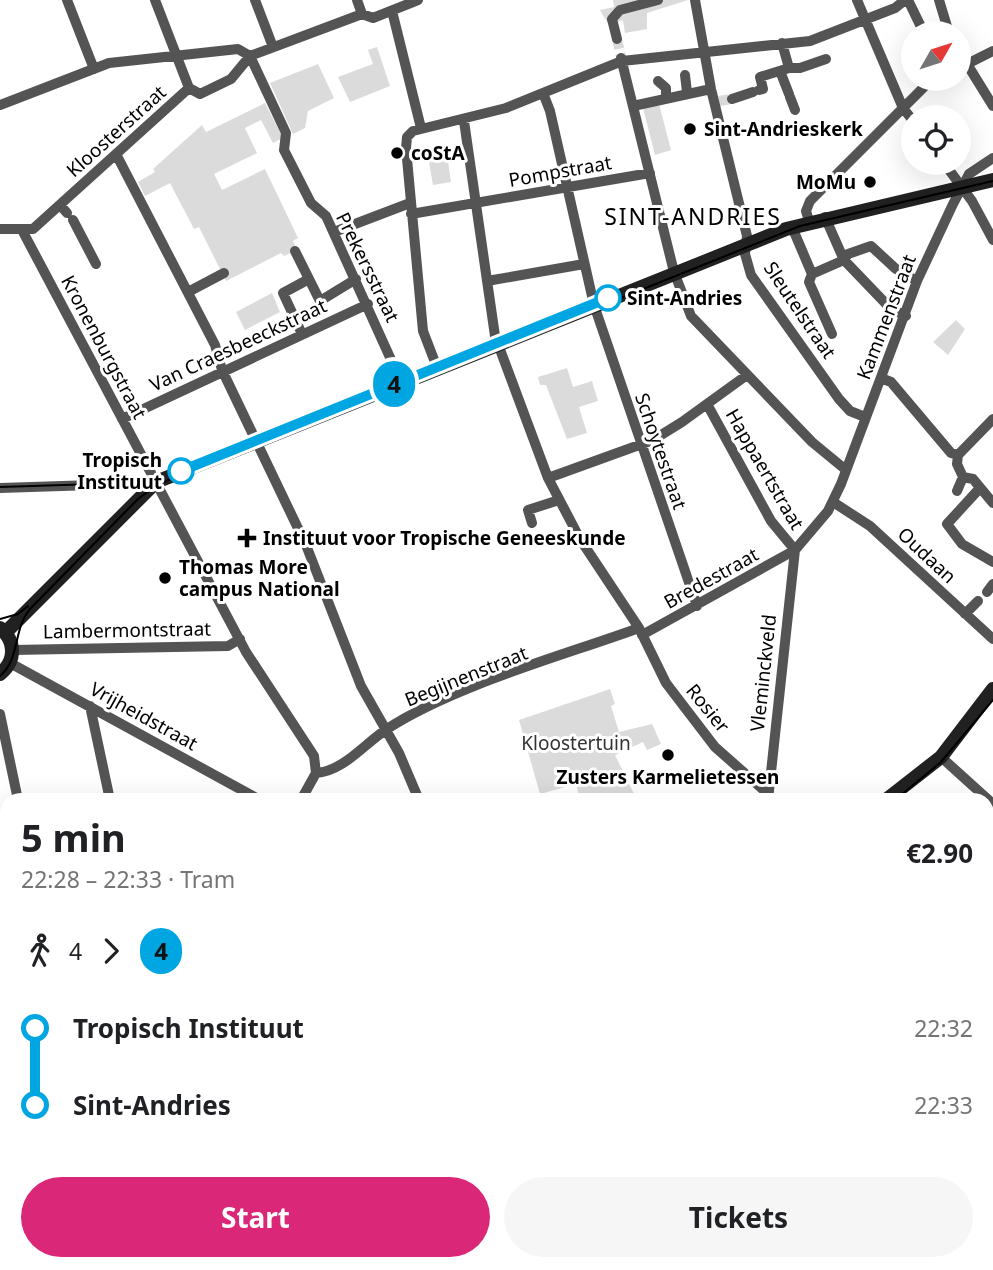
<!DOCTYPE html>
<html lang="en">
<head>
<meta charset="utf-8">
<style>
  :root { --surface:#fff; --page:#f6f6f6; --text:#202124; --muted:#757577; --accent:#db2777 }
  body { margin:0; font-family:"Noto Sans",sans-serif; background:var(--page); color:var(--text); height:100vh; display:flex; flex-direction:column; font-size:26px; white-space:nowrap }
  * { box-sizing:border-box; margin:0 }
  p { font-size:23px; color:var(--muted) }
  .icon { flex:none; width:38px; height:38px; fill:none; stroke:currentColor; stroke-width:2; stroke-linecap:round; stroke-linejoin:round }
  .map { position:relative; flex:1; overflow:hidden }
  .side { position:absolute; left:0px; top:793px; width:994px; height:478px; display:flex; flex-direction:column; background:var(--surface); border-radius:21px 21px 0 0; box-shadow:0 7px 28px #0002 }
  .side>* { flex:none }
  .badge { padding:0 14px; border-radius:23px; font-size:24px; line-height:46px }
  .needle { width:46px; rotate:51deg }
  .tools { position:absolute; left:901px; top:21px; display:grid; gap:14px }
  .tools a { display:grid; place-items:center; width:70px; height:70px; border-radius:50%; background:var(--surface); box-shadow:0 7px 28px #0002; font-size:35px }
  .map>.badge { position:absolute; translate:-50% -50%; box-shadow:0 0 0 4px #fff }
  .legs { display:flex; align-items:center; gap:10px; height:77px; padding:0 21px; font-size:23px }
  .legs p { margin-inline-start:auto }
  .head { display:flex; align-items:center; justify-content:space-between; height:119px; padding:0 21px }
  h1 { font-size:38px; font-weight:700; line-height:52px }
  .action { display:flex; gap:14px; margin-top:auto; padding:14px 21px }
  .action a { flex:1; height:80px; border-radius:42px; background:var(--accent); color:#fff; font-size:28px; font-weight:700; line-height:80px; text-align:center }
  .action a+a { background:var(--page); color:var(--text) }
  ul { padding:0 21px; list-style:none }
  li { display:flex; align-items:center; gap:24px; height:77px; font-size:26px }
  li i { display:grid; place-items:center; width:10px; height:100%; margin:0 9px; background:currentColor }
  li i::after { content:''; width:18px; height:18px; margin:-9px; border:5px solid; border-radius:50%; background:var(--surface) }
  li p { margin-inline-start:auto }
  li:first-child i { background:linear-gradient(#0000 50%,currentColor 0) }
  li:last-child i { background:linear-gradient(currentColor 50%,#0000 0) }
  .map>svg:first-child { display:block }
  .green { fill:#dbdbdb }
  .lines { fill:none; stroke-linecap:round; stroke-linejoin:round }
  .street-tunnel { stroke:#d9d9d9; stroke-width:10; stroke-dasharray:10 5; stroke-linecap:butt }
  .secondary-tunnel { stroke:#d9d9d9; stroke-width:14; stroke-dasharray:14 7; stroke-linecap:butt }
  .street { stroke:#545454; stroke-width:10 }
  .secondary { stroke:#212121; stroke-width:14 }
  .tram { stroke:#000; stroke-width:2 }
  .line-1-casing { stroke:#fff; stroke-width:16 }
  .line-1 { stroke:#00a6e2; stroke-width:10 }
  .poi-dot { fill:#000; stroke:#fff; stroke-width:2.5 }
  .stop-1-dot { fill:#fff; stroke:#00a6e2; stroke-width:3.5 }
  .labels { text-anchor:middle; stroke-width:6; stroke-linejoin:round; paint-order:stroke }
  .poi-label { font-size:19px; font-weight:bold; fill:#000; stroke:#fff; text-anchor:start }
  .street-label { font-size:19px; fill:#000; stroke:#fff }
  .stop-label { font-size:19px; font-weight:bold; fill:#000; stroke:#fff; text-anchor:start }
  .park-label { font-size:19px; fill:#323232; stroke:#fff }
  .quarter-label { font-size:23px; letter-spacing:2px; fill:#000; stroke:#fff }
</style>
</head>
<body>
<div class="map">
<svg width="993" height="1270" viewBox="0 0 993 1270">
  <rect width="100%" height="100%" fill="#fff"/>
  <path class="green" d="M 613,0 L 688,0 L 647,13 L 647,29 L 625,33 L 623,20 L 618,22 L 612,31 L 600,10 L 614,7 Z
    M 377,47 L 390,86 L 350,102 L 338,77 L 373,64 L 368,50 Z
    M 318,64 L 334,98 L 308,111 L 305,128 L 293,134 L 270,83 Z
    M 658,100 L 671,150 L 655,155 L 642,104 Z
    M 265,103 L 283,138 L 273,143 L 261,120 L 245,128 L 257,153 L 214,174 L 222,190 L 265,169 L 298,238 L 293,241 L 297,250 L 284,256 L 281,253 L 226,281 L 199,227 L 194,229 L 170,183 L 145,196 L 138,182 L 155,172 L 153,169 L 202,125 L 206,132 Z
    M 446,148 L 451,182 L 433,185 L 427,151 Z
    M 272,293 L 280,312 L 245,330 L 236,312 Z
    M 956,320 L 965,329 L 948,355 L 933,342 Z
    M 567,368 L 573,387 L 592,381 L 598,401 L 579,407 L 587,433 L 567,439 L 546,385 L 540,385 L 538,377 Z
    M 610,689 L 615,704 L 611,706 L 619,732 L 652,724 L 661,744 L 647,750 L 643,742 L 615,755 L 635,796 L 580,800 L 576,784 L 540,794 L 519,720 Z"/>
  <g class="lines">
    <path class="street-tunnel" d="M 617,39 L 621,57
      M 719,101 L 732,99"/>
    <path class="secondary-tunnel" d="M 804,1264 L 805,1270"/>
    <path class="street" d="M 67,0 L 94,69
      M 155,0 L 189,88
      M 255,0 L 273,47
      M 357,0 L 362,14
      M 695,0 L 711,89 L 747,236 L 745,254 L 751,275 L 839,399 L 850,411 L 865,417
      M 857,0 L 903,108 L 914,122
      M 908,0 L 924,33
      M 939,0 L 949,33
      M 392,11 L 421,128
      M 617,39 L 612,19 L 620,10 L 658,0
      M 621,58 L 674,272 L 691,316 L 812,442 L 846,470
      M 959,59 L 967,64 L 993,106
      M 967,64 L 993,51
      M 789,68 L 800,68 L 826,59
      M 780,71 L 789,94
      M 685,75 L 687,92
      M 658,81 L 666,88 L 666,98
      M 759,90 L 763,89 L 760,77 L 789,68 L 782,43
      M 543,93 L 550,111 L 594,305 L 697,606
      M 790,97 L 795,110
      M 732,99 L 753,92
      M 0,105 L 109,63 L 238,49 L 250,56 L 286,133 L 284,150 L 311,203 L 326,216 L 402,384
      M 633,106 L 711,89
      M 464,121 L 495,336 L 548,478 L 580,539 L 639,628 L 666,683 L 715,747 L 775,800
      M 116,154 L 215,345 L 222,370 L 306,545 L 361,686 L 399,753 L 419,800
      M 944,163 L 972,201 L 993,240
      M 60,205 L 67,213
      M 411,214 L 650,173
      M 825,217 L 844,260 L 891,309 L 906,316
      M 73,220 L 96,264
      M 809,221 L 806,211 L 810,201 L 932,79
      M 792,227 L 812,274
      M 0,229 L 33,229 L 189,88 L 200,94 L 231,79 L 250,56 L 362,14 L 373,18 L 418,0
      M 22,230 L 246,652 L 314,756 L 316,773
      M 334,232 L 410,203
      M 295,251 L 320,301 L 356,279
      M 812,274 L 844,260 L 848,254 L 871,246 L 896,269 L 917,281
      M 812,274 L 809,282 L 832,334
      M 487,281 L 584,264
      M 188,292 L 224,273
      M 302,334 L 283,293 L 309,279
      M 438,370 L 423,331 L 406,148 L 407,137 L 413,131 L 506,108 L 622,61 L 810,41 L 895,8 L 905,0
      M 881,378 L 891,382 L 951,453 L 958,455
      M 707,404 L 771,521 L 795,550
      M 122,419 L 368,304
      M 958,455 L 993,419
      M 963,477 L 973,479 L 993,503
      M 548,478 L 653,440 L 682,422 L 747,375
      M 0,488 L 155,483
      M 980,488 L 947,524 L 962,544 L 993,562
      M 957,491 L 963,477 L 957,464 L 958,455
      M 833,502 L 870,526 L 993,639
      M 532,523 L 528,510 L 559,500
      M 987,592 L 993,584
      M 965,614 L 978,601
      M 642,635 L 795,550 L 828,511 L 841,484 L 917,281 L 953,204 L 969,174 L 993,158
      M 13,650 L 228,646 L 240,639
      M 10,663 L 260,800
      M 90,706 L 110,800
      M 0,714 L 18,800
      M 941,757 L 993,804
      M 316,773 C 344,771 364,744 387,729 C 455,685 562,656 639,628
      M 301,800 L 316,773
      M 768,800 L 795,550
      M 0,881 L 7,880
      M 0,1058 L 7,1061
      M 987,1088 L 993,1094
      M 0,1120 L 7,1123
      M 987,1173 L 993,1169
      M 987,1201 L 993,1196
      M 987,1212 L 993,1217
      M 0,1241 L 7,1244
      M 330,1264 L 345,1270
      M 473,1264 L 487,1268 L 555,1270
      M 263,1270 L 266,1264
      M 590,1270 L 595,1264
      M 854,1270 L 863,1264
      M 920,1270 L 920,1264"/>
    <path class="secondary" d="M 0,628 C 16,641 16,661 0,674
      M 5,633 L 156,482 L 786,229 L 993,180
      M 886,800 L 941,757 L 993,689
      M 987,936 L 993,929
      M 0,1074 L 7,1077
      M 0,1103 L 7,1106
      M 57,1264 L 74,1270
      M 369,1264 L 384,1270
      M 429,1264 L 443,1270
      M 450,1264 L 465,1270
      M 816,1264 L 817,1270
      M 40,1270 L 44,1264
      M 670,1270 L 676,1264"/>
    <path class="tram" d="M 0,487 L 127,483 L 161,478
      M 0,619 L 18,614 L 28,606
      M 0,676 C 20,659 13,631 29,610 L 138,499 L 158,484 L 800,226 L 993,181
      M 895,800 L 941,762 L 993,700
      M 0,1086 L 7,1089
      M 393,1264 L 408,1270
      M 812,1264 L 814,1270
      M 674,1270 L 681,1264"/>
  </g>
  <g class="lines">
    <defs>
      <path id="line-1" d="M 181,471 L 608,298"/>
    </defs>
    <use href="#line-1" class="line-1-casing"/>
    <use href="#line-1" class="line-1"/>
  </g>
  <g class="poi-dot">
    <circle cx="690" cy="129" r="7"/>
    <circle cx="397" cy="153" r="7"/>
    <circle cx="870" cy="182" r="7"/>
    <path d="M243.5 527.5h7v7h7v7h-7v7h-7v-7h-7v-7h7z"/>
    <circle cx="165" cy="578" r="7"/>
    <circle cx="668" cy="755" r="7"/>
  </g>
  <g class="stop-1-dot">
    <circle cx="608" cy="298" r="12"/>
    <circle cx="181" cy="471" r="12"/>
  </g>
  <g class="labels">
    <g class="poi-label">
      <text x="704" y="136">Sint-Andrieskerk</text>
      <text x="411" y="160">coStA</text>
      <text x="856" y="189" text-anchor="end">MoMu</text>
      <text x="263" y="545">Instituut voor Tropische Geneeskunde</text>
      <text x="179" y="574">Thomas More<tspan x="179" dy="22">campus National</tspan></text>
      <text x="668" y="784" text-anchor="middle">Zusters Karmelietessen</text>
    </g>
    <g class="street-label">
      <text transform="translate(116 131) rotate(-42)" y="7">Kloosterstraat</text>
      <text transform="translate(560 171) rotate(-10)" y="7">Pompstraat</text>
      <text transform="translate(368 267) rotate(64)" y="7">Prekersstraat</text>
      <text transform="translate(800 310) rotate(56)" y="7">Sleutelstraat</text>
      <text transform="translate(886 317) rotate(-69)" y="7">Kammenstraat</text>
      <text transform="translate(238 345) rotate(-25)" y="7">Van Craesbeeckstraat</text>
      <text transform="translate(104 347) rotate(62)" y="7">Kronenburgstraat</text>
      <text transform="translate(661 451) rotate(71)" y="7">Schoytestraat</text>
      <text transform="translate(765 469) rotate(60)" y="7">Happaertstraat</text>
      <text transform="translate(927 555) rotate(43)" y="7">Oudaan</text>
      <text transform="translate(711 578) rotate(-29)" y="7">Bredestraat</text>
      <text transform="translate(127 630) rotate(-1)" y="7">Lambermontstraat</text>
      <text transform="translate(763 673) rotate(-84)" y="7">Vleminckveld</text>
      <text transform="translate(466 676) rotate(-22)" y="7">Begijnenstraat</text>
      <text transform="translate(708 708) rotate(51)" y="7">Rosier</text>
      <text transform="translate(144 716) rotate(29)" y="7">Vrijheidstraat</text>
    </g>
    <g class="stop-label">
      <text x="627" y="305">Sint-Andries</text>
      <text x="162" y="467" text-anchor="end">Tropisch<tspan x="162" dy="22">Instituut</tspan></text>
    </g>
    <g class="park-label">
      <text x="576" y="750">Kloostertuin</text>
    </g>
    <g class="quarter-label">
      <text x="693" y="225">SINT-ANDRIES</text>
    </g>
  </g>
</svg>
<div class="tools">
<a><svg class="needle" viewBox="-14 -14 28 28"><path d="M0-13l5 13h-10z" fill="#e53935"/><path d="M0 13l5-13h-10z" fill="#757577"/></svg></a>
<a><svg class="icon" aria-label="locate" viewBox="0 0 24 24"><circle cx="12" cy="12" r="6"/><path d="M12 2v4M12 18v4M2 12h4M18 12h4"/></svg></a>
</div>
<b class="badge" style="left:394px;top:384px;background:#00a6e2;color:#111">4</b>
<section class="side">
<div class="head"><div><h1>5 min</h1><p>22:28 – 22:33 · Tram</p></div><b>€2.90</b></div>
<div class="legs"><svg class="icon" aria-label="walk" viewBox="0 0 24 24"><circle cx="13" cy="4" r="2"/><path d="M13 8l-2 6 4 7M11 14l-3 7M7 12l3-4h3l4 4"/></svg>4<svg class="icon" aria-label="forward" viewBox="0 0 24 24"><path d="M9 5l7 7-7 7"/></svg><b class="badge" style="background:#00a6e2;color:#111">4</b></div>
<ul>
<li><i style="color:#00a6e2"></i><b>Tropisch Instituut</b><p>22:32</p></li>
<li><i style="color:#00a6e2"></i><b>Sint-Andries</b><p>22:33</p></li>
</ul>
<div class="action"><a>Start</a><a>Tickets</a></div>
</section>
</div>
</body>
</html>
